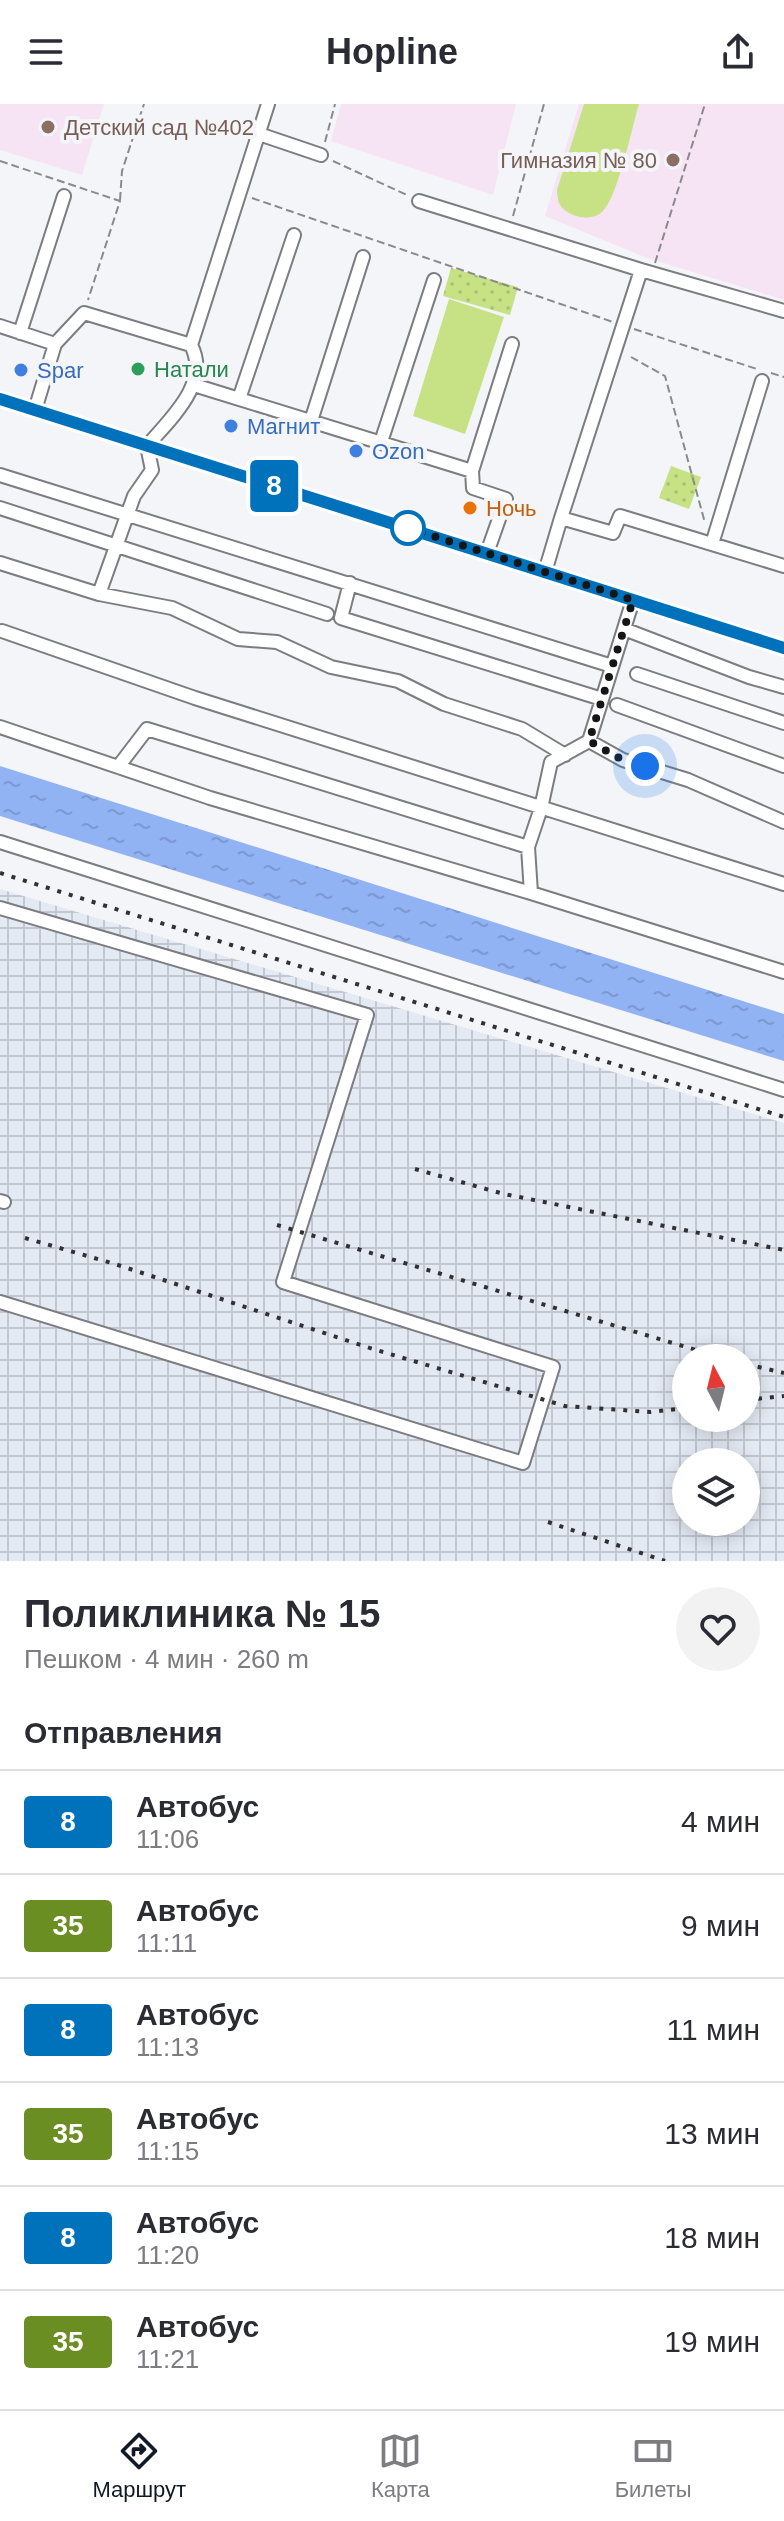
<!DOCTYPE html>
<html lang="ru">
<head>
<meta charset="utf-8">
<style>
  :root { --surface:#fff; --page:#f2f2f3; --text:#2b2b33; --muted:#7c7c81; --line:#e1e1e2; --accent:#111827 }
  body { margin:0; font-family:Arial,sans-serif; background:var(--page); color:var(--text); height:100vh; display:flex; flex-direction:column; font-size:30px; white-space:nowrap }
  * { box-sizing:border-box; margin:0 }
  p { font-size:26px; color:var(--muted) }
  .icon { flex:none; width:44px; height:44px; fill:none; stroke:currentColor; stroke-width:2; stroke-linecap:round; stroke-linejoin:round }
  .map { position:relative; height:1457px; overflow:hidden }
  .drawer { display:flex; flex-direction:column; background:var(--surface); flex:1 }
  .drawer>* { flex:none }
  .badge { padding:0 16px; border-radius:6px; font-size:28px; line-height:52px }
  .needle { width:52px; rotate:353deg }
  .controls { position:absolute; left:672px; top:1240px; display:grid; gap:16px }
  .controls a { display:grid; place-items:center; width:88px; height:88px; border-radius:50%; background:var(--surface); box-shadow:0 4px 20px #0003; font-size:40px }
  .you { position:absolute; width:40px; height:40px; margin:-20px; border:6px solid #fff; border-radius:50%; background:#1a73e8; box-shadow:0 0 0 12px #1a73e833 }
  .map>.badge { position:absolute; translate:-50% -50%; box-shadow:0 0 0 4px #fff }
  h2 { padding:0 24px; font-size:30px; line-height:72px }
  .round { display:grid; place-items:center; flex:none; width:84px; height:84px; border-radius:42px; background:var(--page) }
  .overview { display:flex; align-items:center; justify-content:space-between; height:136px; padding:0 24px }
  h1 { font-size:38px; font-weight:600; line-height:60px }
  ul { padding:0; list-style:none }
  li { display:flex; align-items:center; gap:24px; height:104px; padding:0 24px; border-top:2px solid var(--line) }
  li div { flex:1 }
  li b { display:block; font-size:30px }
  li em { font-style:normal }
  li .badge { min-width:88px; font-weight:700; text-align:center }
  header { display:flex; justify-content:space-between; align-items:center; height:104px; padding:0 24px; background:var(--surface); font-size:36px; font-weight:600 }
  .tab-bar { display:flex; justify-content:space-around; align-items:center; height:112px; border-top:2px solid var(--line); background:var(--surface); font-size:22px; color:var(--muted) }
  .tab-bar a { display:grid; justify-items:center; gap:4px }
  .tab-bar .selected { color:var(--accent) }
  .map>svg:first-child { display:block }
  .industrial { fill:url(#industrial-grid); fill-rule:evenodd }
  .education { fill:#f6e4f5 }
  .park { fill:url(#park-dots) }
  .pitch { fill:#c7e284 }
  .water { fill:url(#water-ripples) }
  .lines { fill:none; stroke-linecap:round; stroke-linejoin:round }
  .minor-casing { stroke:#7c7d81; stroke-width:16 }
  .path { stroke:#898a8d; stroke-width:2; stroke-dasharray:8 4; stroke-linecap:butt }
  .minor { stroke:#fff; stroke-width:12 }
  .rail { stroke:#313133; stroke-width:4; stroke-dasharray:4 8; stroke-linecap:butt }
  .line-casing { stroke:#fff; stroke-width:18 }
  .line { stroke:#0072bc; stroke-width:12 }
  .walk { stroke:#151517; stroke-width:8; stroke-dasharray:0 14.4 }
  .education-dot { fill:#8d6e63; stroke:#f3f5f9; stroke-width:3 }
  .leisure-dot { fill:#2e9e5b; stroke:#f3f5f9; stroke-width:3 }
  .shop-dot { fill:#3f7fe0; stroke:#f3f5f9; stroke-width:3 }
  .food-dot { fill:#e8710a; stroke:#f3f5f9; stroke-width:3 }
  .stop-dot { fill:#fff; stroke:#0072bc; stroke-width:4 }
  .labels { text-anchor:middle; stroke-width:8; stroke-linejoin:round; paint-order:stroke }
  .education-label { font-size:22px; fill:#785e54; stroke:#f3f5f9; text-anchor:start }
  .leisure-label { font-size:22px; fill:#27864d; stroke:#f3f5f9; text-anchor:start }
  .shop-label { font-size:22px; fill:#366cbe; stroke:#f3f5f9; text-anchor:start }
  .food-label { font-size:22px; fill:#c56008; stroke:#f3f5f9; text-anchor:start }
</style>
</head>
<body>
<header><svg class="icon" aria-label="menu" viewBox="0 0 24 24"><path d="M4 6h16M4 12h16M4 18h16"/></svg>Hopline<svg class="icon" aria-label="share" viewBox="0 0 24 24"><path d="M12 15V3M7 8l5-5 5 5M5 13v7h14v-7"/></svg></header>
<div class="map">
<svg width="784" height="1457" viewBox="0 0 784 1457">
  <defs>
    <pattern id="industrial-grid" width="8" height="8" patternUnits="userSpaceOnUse" patternTransform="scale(2)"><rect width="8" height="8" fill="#e4eaf4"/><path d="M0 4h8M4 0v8" fill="none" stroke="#c3c8d0"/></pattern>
    <pattern id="park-dots" width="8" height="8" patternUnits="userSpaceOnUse" patternTransform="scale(2)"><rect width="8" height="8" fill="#c7e284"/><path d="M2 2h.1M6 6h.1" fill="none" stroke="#aac171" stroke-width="1.8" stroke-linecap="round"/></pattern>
    <pattern id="water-ripples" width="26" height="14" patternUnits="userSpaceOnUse" patternTransform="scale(2)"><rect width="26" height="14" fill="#91b2f3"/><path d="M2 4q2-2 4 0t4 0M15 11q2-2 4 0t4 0" fill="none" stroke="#7c98d0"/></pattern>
  </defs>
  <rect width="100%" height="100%" fill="#f3f5f9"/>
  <path class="industrial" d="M 0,785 L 784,1019 L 784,1457 L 0,1457 ZM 686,1254 L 746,1254 L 746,1314 L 686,1314 ZM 686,1358 L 746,1358 L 746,1418 L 686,1418 Z"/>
  <path class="education" d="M 0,0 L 104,0 L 82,71 L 0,46 Z
    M 341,0 L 516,0 L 493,91 L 331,37 Z
    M 579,0 L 784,0 L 784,196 L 647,154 L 545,112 Z"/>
  <path class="park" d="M 451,164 L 518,183 L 510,211 L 443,192 Z
    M 671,362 L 701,373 L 689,405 L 659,394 Z"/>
  <path class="pitch" d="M 584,0 L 639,0 C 632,23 618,92 603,107 C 592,119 566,113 559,99 C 558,97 557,88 557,86 Z
    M 449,195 L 504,213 L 465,330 L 413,312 Z"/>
  <path class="water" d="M 0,662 L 784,910 L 784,957 L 0,712 Z"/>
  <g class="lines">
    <defs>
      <path id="minor" d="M 259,30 L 321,51
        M 419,97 L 641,166
        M 0,222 L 55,240 L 35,306
        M 20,229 L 64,92
        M 55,240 L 84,209 L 191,241 L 268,0
        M 191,241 C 211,279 170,315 147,342 L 152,366 L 134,392 L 99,490 L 172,504 L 238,535 L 277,538 L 331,563 L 398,577 L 444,600 L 522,625 L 565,651
        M 194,281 L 472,367 L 473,384 L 506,395 L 487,449
        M 0,295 L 784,544
        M 239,295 L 294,131
        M 311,317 L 363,153
        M 381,338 L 434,176
        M 472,367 L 512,240
        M 0,371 L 612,562
        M 0,404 L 327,510
        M 561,414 L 641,166 L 784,207
        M 712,440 L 762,277
        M 0,459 L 99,490
        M 545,468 L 561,414 L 613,429 L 620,412 L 784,462
        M 350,479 L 341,514 L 602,595
        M 624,525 L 749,573 L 784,583
        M 2,527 L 195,594 L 784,780
        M 637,570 L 784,619
        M 617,601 L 784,662
        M 0,623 L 210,694 L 531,789 L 784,868
        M 589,637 L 623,656 L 688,676 L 784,718
        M 118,663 L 147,625 L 528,743 L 531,789
        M 0,738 L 784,986
        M 528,743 L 541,704 L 551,658 L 589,637 L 633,496
        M 0,804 L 367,911 L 283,1178 L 553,1263 L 523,1359 L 0,1198
        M 0,1097 L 4,1098"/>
    </defs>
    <use href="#minor" class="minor-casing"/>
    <path class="path" d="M 325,38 L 335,0
      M 0,57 L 120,97 L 88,196
      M 333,57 L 407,91
      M 252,94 L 613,218
      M 120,96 L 122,67 L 144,0
      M 513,112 L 544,0
      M 655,159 L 705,0
      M 634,225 L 757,265
      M 631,253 L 665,272 L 705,419
      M 771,269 L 784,273"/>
    <use href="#minor" class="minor"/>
    <path class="rail" d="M 0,769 L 784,1013
      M 415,1065 L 504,1090 L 784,1146
      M 277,1121 L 723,1254
      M 25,1134 L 115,1160 L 373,1245 L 565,1302 L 650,1308 L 686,1304
      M 746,1260 L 784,1269
      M 746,1296 L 784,1292
      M 548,1418 L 665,1457"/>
  </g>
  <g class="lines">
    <defs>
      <path id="line" d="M 0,295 L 784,544"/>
    </defs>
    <use href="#line" class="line-casing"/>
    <use href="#line" class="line"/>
    <path class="walk" d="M 408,424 L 633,496 L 589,637 L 623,656 L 645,662"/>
  </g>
  <g class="education-dot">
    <circle cx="48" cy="23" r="8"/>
    <circle cx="673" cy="56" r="8"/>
  </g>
  <circle class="leisure-dot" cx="138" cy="265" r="8"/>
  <g class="shop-dot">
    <circle cx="21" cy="266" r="8"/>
    <circle cx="231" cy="322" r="8"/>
    <circle cx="356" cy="347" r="8"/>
  </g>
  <circle class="food-dot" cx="470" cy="404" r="8"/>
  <circle class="stop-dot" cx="408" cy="424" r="16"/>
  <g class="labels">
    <g class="education-label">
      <text x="64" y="31">Детский сад №402</text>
      <text x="657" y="64" text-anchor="end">Гимназия № 80</text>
    </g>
    <g class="leisure-label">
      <text x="154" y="273">Натали</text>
    </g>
    <g class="shop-label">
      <text x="37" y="274">Spar</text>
      <text x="247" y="330">Магнит</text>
      <text x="372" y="355">Ozon</text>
    </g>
    <g class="food-label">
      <text x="486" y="412">Ночь</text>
    </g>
  </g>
</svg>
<div class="controls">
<a><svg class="needle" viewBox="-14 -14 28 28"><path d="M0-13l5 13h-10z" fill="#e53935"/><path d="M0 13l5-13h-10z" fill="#7c7c81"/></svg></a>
<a><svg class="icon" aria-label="layers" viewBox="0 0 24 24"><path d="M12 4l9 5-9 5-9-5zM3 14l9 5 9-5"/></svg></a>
</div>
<div class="you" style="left:645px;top:662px"></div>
<b class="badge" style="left:274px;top:382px;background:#0072bc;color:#fff">8</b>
</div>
<section class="drawer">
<div class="overview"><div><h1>Поликлиника № 15</h1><p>Пешком · 4 мин · 260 m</p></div><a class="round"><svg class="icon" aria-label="heart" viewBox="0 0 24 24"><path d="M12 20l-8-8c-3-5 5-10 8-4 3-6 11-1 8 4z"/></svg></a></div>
<h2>Отправления</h2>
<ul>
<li><span class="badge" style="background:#0072bc;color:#fff">8</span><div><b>Автобус</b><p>11:06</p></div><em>4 мин</em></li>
<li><span class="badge" style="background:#6b8e23;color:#fff">35</span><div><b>Автобус</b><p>11:11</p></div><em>9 мин</em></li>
<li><span class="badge" style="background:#0072bc;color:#fff">8</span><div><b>Автобус</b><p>11:13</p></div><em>11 мин</em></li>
<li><span class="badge" style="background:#6b8e23;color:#fff">35</span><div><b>Автобус</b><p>11:15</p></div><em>13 мин</em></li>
<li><span class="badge" style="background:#0072bc;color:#fff">8</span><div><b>Автобус</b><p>11:20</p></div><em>18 мин</em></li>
<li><span class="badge" style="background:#6b8e23;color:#fff">35</span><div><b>Автобус</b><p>11:21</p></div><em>19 мин</em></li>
</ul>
</section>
<nav class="tab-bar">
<a class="selected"><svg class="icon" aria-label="directions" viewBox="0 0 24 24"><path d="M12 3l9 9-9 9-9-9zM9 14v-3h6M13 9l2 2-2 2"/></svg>Маршрут</a>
<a><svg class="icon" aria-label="map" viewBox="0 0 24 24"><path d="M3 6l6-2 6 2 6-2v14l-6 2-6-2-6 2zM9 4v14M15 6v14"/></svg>Карта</a>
<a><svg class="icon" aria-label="tickets" viewBox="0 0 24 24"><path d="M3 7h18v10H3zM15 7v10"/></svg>Билеты</a>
</nav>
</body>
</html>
